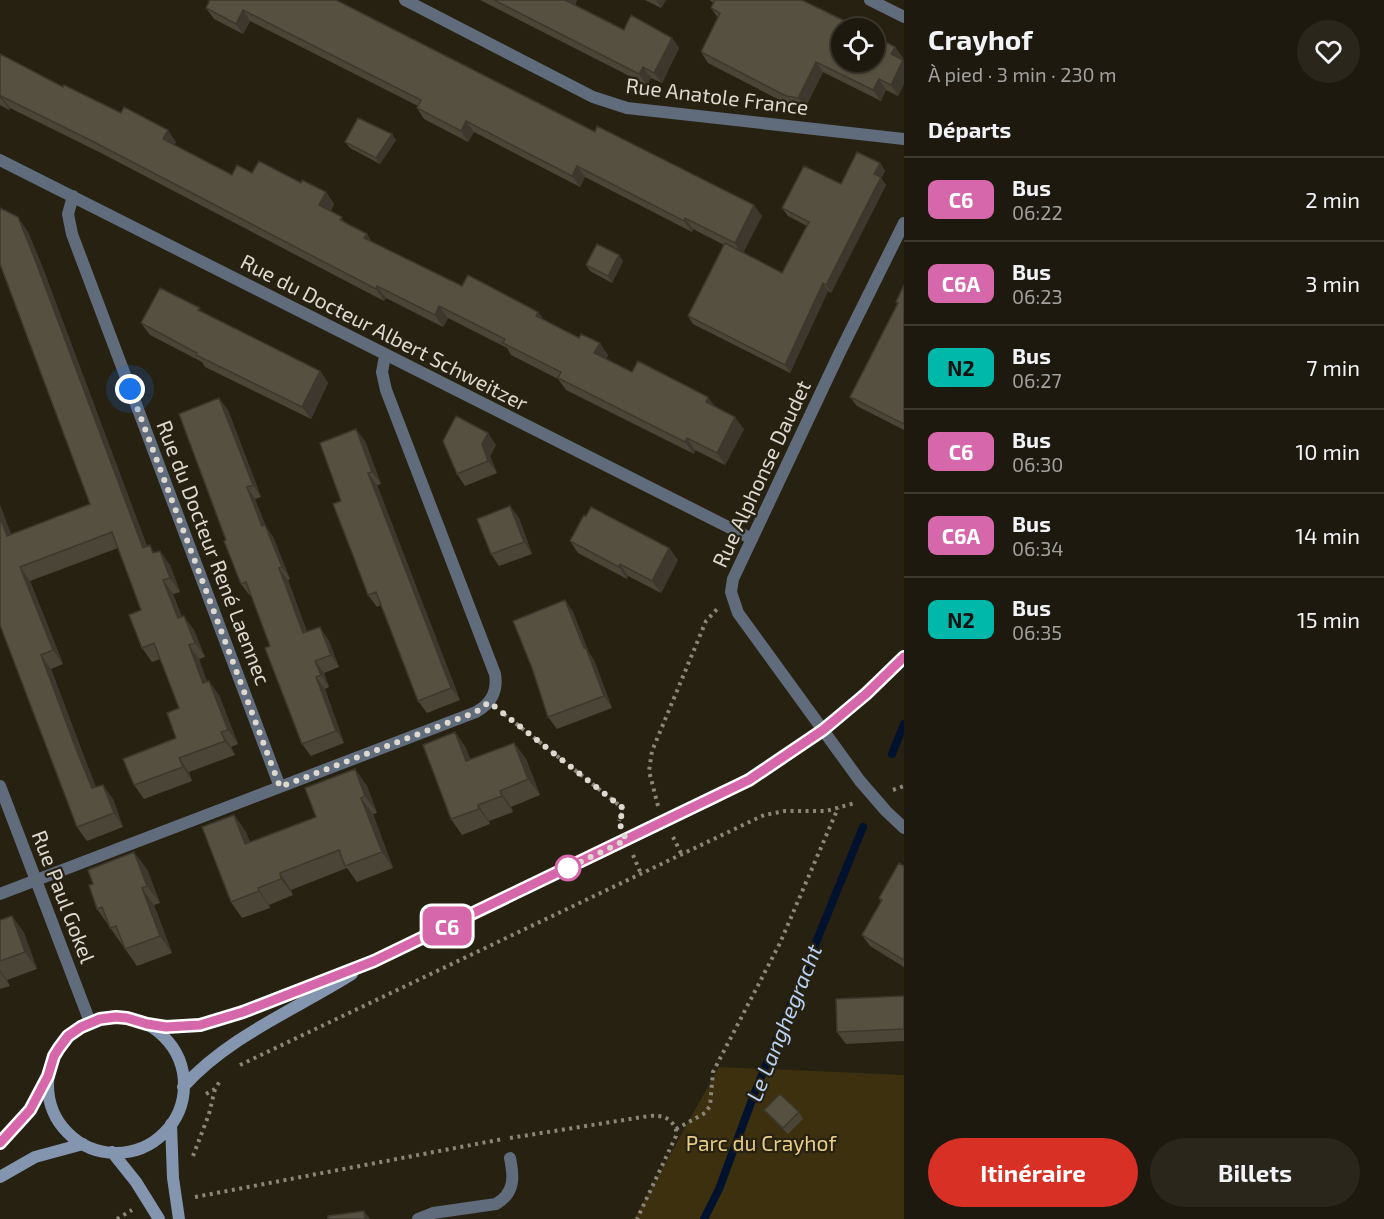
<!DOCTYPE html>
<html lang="fr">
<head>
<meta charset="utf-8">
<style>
  :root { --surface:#1d190e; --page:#2a261c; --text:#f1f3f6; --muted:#a0a09e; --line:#3b382e; --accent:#d93025 }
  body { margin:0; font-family:"Exo 2",sans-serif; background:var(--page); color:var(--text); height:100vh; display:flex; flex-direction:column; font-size:22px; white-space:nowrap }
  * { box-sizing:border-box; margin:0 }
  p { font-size:20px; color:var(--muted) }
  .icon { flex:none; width:33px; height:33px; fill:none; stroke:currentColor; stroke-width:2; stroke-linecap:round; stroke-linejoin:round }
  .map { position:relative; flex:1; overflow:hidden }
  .side { display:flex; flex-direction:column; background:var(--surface); width:480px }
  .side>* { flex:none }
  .badge { padding:0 12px; border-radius:9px; font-size:21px; line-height:39px }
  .buttons { position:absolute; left:831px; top:18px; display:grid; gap:12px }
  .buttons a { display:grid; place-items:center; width:54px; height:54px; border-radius:50%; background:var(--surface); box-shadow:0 2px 4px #0004,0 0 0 2px var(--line); font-size:30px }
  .you { position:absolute; width:30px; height:30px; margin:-15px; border:4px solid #fff; border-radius:50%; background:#1a73e8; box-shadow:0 0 0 9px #1a73e833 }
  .map>.badge { position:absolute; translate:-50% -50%; box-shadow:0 0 0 3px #fff }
  h2 { padding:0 24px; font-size:22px; line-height:54px }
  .round { display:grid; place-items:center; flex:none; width:63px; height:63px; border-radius:32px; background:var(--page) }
  .head { display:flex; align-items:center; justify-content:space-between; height:102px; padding:0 24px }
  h1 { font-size:28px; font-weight:700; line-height:45px }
  .primary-button { display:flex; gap:12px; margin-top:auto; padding:12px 24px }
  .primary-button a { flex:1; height:69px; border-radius:36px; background:var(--accent); color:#fff; font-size:24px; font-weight:700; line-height:69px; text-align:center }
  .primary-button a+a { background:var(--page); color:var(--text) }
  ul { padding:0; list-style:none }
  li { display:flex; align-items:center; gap:18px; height:84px; padding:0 24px; border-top:2px solid var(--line) }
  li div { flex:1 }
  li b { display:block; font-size:22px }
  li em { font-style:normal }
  li .badge { min-width:66px; font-weight:700; text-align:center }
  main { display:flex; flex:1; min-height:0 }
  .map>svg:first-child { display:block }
  .green { fill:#3c300f }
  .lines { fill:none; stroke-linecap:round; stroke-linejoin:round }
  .stream { stroke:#01112e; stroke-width:8 }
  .path { stroke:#8b867a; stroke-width:4; stroke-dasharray:3 4.5; stroke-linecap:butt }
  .street { stroke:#606b7b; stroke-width:12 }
  .secondary { stroke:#8395af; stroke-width:12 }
  .wall { fill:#4a4537 }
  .shaded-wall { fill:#3c382d }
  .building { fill:#565040; stroke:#3c382d; stroke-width:1.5 }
  .line-casing { stroke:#fff; stroke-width:14 }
  .line { stroke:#d767ab; stroke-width:9 }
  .walk { stroke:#ddd9d0; stroke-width:6; stroke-dasharray:0 10.8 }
  .stop-dot { fill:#fff; stroke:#d767ab; stroke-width:3 }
  .labels { text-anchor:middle; stroke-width:4.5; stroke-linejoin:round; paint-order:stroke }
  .street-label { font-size:21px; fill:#ddd9d0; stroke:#272112 }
  .park-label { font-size:21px; fill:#e8cd87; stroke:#272112 }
  .water-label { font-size:22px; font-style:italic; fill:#b8d1f4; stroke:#272112 }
</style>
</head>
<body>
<main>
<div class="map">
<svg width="904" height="1219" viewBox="0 0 904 1219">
  <rect width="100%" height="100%" fill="#272112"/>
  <path class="green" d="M 719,1067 L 904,1075 L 904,1219 L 634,1219 Z"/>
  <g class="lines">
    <path class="stream" d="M 892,754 L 904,724
      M 704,1219 L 719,1189 L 755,1092 L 863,827"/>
    <path class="path" d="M 504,714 L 624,809 L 619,821
      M 893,790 L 904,786
      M 658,806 L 649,771 L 652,751 L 706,621 L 718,608
      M 673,837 L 682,855
      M 633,855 L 641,874
      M 240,1065 L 764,815 L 785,811 L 826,811 L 855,803
      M 206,1094 L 215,1089 L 220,1081
      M 676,1129 L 705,1113 L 710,1106 L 713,1072 L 780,943 L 838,808
      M 510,1138 L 649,1116 C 662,1115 670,1117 676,1129 L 676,1136 L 637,1219
      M 193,1156 L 209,1114 L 215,1089
      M 195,1197 L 503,1139
      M 117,1219 L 132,1210"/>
    <path class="street" d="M 405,0 L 593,97 L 627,108 L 904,139
      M 870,0 L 904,17
      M 0,160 L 752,539
      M 73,196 L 68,214 L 72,234 L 280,787
      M 904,223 L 839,354 L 733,579 L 731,592 L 738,613 L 860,781 L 886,811 L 904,828
      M 0,786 L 90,1022
      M 0,894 L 476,712 C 491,704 498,691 495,674 L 386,390 L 382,372 L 385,356
      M 418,1219 L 433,1213 L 496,1204 C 515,1193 514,1177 510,1158"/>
    <path class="secondary" d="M48 1085a68 68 0 1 1 136 0a68 68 0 1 1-136 0Z
      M 147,1024 C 171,1028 192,1027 216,1021 L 374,961 L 718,796 C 791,758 845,714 904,657
      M 183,1087 C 229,1036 295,1010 352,974
      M 171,1124 L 173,1178 L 179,1219
      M 0,1143 L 30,1110 L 46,1079
      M 112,1152 L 136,1182 L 159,1219
      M 0,1177 L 35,1157 L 83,1144"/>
  </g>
  <path class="wall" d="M 207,0 L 336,0 L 762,216 L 743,253 L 782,273 L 807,226 L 788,216 L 782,208 L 841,184 L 880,163 L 885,171 L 881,178 L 886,185 L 831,293 L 828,291 L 790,373 L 693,324 L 688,316 L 724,245 L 693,229 L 692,232 L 585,177 L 580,187 L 474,132 L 468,142 L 424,119 L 417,108 L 418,106 L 250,21 L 243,34 L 214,19 L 206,8 L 210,1 Z
    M 480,0 L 577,0 L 575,6 L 624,30 L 672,38 L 679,48 L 662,83 L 651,78 L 647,85 Z
    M 645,0 L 666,0 L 661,8 Z
    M 709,0 L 802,0 L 895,47 L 903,58 L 902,60 L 904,62 L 904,84 L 898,96 L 886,90 L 881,101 L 823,72 L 805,108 L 793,107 L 708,63 L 701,52 L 718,18 L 711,8 L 714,3 Z
    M 0,54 L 63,87 L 176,142 L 174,145 L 232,175 L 252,173 L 301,183 L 326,192 L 334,204 L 331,211 L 373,243 L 462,286 L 538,312 L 545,321 L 608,355 L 606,359 L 632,372 L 715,406 L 744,429 L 725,465 L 695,450 L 694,454 L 566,390 L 558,379 L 511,355 L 507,348 L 448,318 L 443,327 L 386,298 L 384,301 L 101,153 L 10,108 L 9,110 L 0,105 Z
    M 396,140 L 380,164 L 350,148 L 345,142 Z
    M 28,232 L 44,271 L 147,546 L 170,565 L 180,592 L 173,594 L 182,617 L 194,630 L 205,657 L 199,659 L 207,682 L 219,695 L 238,744 L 231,747 L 235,755 L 189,772 L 192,781 L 144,799 L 134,785 L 176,738 L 179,708 L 160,659 L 152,662 L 142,648 L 141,610 L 118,548 L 30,581 L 63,664 L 51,669 L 86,763 L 96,787 L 113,799 L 123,827 L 87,841 L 77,827 L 0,625 L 0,505 L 11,534 L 90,504 Z
    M 623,261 L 612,283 L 590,271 L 586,265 Z
    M 904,285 L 904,430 L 857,406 L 850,397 L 897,304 L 896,302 Z
    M 202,312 L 320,371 L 328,383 L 311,419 L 205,367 L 202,362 L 150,335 L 141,323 Z
    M 228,410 L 261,497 L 255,499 L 266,527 L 273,537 L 290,579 L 288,580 L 307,632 L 328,639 L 339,667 L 324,673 L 329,687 L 325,689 L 344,743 L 311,756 L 302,744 L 270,646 L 251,595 L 250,596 L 241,584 L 226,540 Z
    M 365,441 L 381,484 L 377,485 L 460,700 L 427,713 L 418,701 L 381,605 L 377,607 L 368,595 Z
    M 496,445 L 490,456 L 497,473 L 465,486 L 457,474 Z
    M 510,506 L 519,518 L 532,554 L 499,566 L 491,554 Z
    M 570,541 L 669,548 L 678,560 L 661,593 L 628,576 L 627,579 L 578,553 Z
    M 565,600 L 573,612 L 589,653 L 594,660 L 612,708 L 557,729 L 548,717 Z
    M 455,732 L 466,748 L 470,759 L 514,743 L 526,759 L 540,795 L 511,807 L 513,812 L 489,821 L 490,824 L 462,835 L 451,819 Z
    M 355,769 L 367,786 L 377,813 L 373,814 L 393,868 L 357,882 L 347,868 L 291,890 L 293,895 L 269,905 L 270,908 L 242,918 L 231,902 L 234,815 L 246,832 L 250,842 L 316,817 Z
    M 904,866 L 904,967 L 870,946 L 862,935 L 881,902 L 879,898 Z
    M 147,869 L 160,903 L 154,905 L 172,953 L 137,966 L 97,909 Z
    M 12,916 L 24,933 L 37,969 L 7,980 L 10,986 L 0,989 L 0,920 Z
    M 904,996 L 904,1041 L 846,1044 L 837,1032 Z
    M 764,1110 L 799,1112 L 803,1119 L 788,1134 L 769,1116 Z"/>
  <path class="shaded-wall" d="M 565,0 L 577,0 L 572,11 Z
    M 656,0 L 666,0 L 661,8 Z
    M 243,10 L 250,21 L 243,34 L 236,24 Z
    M 672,38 L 679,48 L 662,83 L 654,73 Z
    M 895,47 L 903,58 L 899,65 L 891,54 Z
    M 903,60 L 904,62 L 904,84 L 898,96 L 891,85 Z
    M 816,62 L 823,72 L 805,108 L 798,98 Z
    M 643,67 L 651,78 L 647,85 L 639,74 Z
    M 879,79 L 886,90 L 881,101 L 873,90 Z
    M 1,96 L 10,108 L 9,110 L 1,98 Z
    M 466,121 L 474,132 L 468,142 L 461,131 Z
    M 168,130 L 176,142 L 171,151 L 163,139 Z
    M 392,134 L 396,140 L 380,164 L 376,158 Z
    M 880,163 L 885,171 L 881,178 L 886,185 L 831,293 L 826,285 Z
    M 577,166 L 585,177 L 580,187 L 572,176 Z
    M 326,192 L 334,204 L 328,217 L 319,205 Z
    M 754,205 L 762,216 L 742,254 L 735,243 Z
    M 18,217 L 28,232 L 44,271 L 153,562 L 143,548 Z
    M 685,218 L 693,229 L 692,232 L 684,221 Z
    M 367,234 L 375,246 L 364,238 Z
    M 619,255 L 623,261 L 612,283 L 608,276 Z
    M 823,283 L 828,291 L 790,373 L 785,365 Z
    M 377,286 L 386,298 L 384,301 L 376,289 Z
    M 439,306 L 448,318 L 443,327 L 435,315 Z
    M 538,312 L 547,324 L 536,316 Z
    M 600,343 L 608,355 L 603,365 L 594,353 Z
    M 320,371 L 328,383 L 311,419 L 302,407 Z
    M 708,397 L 717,409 L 706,402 Z
    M 219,398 L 228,410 L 261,497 L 253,485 Z
    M 735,417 L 744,429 L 725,465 L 717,453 Z
    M 356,429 L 365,441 L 381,484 L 372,472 Z
    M 488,433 L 496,445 L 490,456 L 497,473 L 488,461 L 482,444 Z
    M 687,438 L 695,450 L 694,454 L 685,442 Z
    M 368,473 L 377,485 L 460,700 L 451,688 Z
    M 247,487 L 255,499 L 266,527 L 273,537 L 290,579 L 282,567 L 262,526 Z
    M 0,505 L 17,550 L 7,536 L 0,517 Z
    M 510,506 L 519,518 L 532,554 L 524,542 Z
    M 669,548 L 678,560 L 661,593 L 652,581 Z
    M 160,551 L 170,565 L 180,592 L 170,578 Z
    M 620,564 L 628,576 L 627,579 L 619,567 Z
    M 20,567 L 30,581 L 63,664 L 53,650 Z
    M 279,568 L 288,580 L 312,645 L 303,633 Z
    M 163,580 L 173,594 L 188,633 L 178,618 Z
    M 565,600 L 573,612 L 589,653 L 594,660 L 612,708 L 604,696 Z
    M 184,616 L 194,630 L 205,657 L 195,643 Z
    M 320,627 L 328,639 L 339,667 L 331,655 Z
    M 189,645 L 199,659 L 213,698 L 203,683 Z
    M 41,655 L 51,669 L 102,803 L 92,788 Z
    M 315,661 L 324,673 L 329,687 L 321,675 Z
    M 316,677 L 325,689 L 344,743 L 336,731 Z
    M 209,681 L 219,695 L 238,744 L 228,730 Z
    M 221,732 L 231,747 L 235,755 L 225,741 Z
    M 455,732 L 466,748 L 477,777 L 466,761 Z
    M 514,743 L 526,759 L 540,795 L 528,779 Z
    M 179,758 L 189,772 L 192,781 L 183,767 Z
    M 355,769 L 367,786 L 377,813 L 365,796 Z
    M 103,785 L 113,799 L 123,827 L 114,813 Z
    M 500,791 L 511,807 L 513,812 L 502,796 Z
    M 361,798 L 373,814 L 393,868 L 382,852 Z
    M 478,805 L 489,821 L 490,824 L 479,809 Z
    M 234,815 L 246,832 L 257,861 L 245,844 Z
    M 134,852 L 147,869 L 160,903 L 147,886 Z
    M 280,873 L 291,890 L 293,895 L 281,879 Z
    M 142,888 L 154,905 L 172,953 L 160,936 Z
    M 258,888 L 269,905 L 270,908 L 259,891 Z
    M 12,916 L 24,933 L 37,969 L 25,952 Z
    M 0,970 L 7,980 L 10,986 L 0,972 Z
    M 364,1211 L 370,1219 L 365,1219 Z"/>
  <path class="building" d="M 210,0 L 336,0 L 595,132 L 597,126 L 754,205 L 735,243 L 685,218 L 684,221 L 577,166 L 572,176 L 466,121 L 461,131 L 417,108 L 421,100 L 243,10 L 236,24 L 206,8 Z
    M 494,0 L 565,0 L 624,30 L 631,15 L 672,38 L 654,73 L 643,67 L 639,74 Z
    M 715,0 L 802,0 L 859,28 L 842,28 L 842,62 L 874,62 L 874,36 L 895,47 L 891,54 L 903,60 L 891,85 L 879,79 L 873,90 L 816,62 L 798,98 L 786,96 L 701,52 L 720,13 L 711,8 Z
    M 0,54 L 63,87 L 64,85 L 121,113 L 124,107 L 168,130 L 163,139 L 232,175 L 237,165 L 252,173 L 259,161 L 301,183 L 302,180 L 326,192 L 319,205 L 342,217 L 340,220 L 367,234 L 364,238 L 462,286 L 468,275 L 538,312 L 536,316 L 579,338 L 581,334 L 600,343 L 594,353 L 632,372 L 638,361 L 708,397 L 706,402 L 735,417 L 717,453 L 687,438 L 685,442 L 558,378 L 561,372 L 503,343 L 505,339 L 439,306 L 435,315 L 377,286 L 376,289 L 92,141 L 1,96 L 1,98 L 0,97 Z
    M 358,118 L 392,134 L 376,158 L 345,142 Z
    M 857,152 L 880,163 L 874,174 L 881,177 L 826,285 L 823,283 L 785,365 L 688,316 L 725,243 L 782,273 L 809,222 L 782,208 L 804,166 L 841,184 Z
    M 0,208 L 18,217 L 34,257 L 143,548 L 150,545 L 153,553 L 160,551 L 170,578 L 163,580 L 178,618 L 184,616 L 195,643 L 189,645 L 203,683 L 209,681 L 228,730 L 221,732 L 225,741 L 179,758 L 183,767 L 134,785 L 123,759 L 176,738 L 167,713 L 179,708 L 154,643 L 142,648 L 129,615 L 141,610 L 112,532 L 20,567 L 53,650 L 41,655 L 76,749 L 92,788 L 103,785 L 114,813 L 77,827 L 0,625 L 0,517 L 7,536 L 90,504 L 0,264 Z
    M 597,244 L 619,255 L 608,276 L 586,265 Z
    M 904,285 L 904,424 L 850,397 L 898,303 L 896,302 Z
    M 160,288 L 200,308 L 198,310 L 320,371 L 302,407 L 196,355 L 197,353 L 141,323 Z
    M 219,398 L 253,485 L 247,487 L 262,526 L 265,525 L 282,567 L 279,568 L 303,633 L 320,627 L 331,655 L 315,661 L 321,675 L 316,677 L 336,731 L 302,744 L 265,648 L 270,646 L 246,582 L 241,584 L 224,541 L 226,540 L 179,414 Z
    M 456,416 L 488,433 L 482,444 L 488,461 L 457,474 L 443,441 Z
    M 356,429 L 372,472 L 368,473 L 451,688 L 418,701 L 376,592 L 368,595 L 354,558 L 333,504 L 341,501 L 320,443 Z
    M 510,506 L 524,542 L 491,554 L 477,519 Z
    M 591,507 L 669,548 L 652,581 L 620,564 L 619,567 L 570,541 L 584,515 L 586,516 Z
    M 565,600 L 584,648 L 586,648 L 604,696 L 548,717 L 532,668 L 513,621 Z
    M 455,732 L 466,761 L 514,743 L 528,779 L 500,791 L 502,796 L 478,805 L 479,809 L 451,819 L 423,745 Z
    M 355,769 L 365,796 L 361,798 L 382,852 L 345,866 L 339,850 L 280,873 L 281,879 L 258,888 L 259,891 L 231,902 L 202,827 L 234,815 L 245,844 L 316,817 L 305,788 Z
    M 134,852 L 147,886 L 142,888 L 160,936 L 125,949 L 116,926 L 110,928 L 102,907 L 97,909 L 89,885 L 93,884 L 88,870 Z
    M 899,863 L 904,866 L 904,960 L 862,935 L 882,900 L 879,898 Z
    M 12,916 L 25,952 L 0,961 L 0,920 Z
    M 904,996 L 904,1029 L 837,1032 L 836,999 Z
    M 780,1094 L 799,1112 L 783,1128 L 764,1110 Z
    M 364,1211 L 365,1219 L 328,1219 L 328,1216 Z"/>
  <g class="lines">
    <defs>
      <path id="line" d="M 0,1143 L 30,1110 L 48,1076 L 54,1056 L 59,1048 L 68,1036 L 81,1027 L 100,1019 L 116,1017 L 127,1018 L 147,1024 L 166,1027 L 200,1025 L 243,1012 L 374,961 L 749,780 L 823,730 L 866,694 L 904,657"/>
    </defs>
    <use href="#line" class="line-casing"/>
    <use href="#line" class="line"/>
    <path class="walk" d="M 130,389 L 280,787 L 476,712 L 489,702 L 624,809 L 619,822 L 626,840 L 566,869 L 568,868"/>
  </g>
  <circle class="stop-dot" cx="568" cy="868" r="12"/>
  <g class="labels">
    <g class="street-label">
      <text transform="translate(717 97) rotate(7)" y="7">Rue Anatole France</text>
      <text transform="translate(384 333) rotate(27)" y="7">Rue du Docteur Albert Schweitzer</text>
      <text transform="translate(762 474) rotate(-65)" y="7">Rue Alphonse Daudet</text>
      <text transform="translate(213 553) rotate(69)" y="7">Rue du Docteur René Laennec</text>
      <text transform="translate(63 897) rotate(69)" y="7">Rue Paul Gokel</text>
    </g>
    <g class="park-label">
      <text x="761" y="1151">Parc du Crayhof</text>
    </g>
    <g class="water-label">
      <text transform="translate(784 1023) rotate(-68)" y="8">Le Langhegracht</text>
    </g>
  </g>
</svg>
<div class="buttons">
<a><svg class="icon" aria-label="locate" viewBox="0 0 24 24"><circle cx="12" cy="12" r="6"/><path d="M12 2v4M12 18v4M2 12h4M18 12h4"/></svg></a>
</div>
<div class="you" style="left:130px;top:389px"></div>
<b class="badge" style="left:447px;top:926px;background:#d767ab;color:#fff">C6</b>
</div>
<section class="side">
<div class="head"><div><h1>Crayhof</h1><p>À pied · 3 min · 230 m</p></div><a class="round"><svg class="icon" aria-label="heart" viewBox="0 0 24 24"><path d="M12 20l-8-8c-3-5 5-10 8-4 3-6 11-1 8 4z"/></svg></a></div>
<h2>Départs</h2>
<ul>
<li><span class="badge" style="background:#d767ab;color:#fff">C6</span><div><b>Bus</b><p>06:22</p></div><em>2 min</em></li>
<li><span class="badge" style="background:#d767ab;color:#fff">C6A</span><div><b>Bus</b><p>06:23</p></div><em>3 min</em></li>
<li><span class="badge" style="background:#00b8aa;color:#111">N2</span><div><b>Bus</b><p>06:27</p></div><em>7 min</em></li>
<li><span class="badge" style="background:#d767ab;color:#fff">C6</span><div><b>Bus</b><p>06:30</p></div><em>10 min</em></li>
<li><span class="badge" style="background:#d767ab;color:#fff">C6A</span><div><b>Bus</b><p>06:34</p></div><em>14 min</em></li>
<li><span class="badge" style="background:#00b8aa;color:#111">N2</span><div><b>Bus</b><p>06:35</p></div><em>15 min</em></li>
</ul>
<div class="primary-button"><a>Itinéraire</a><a>Billets</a></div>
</section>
</main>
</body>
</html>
